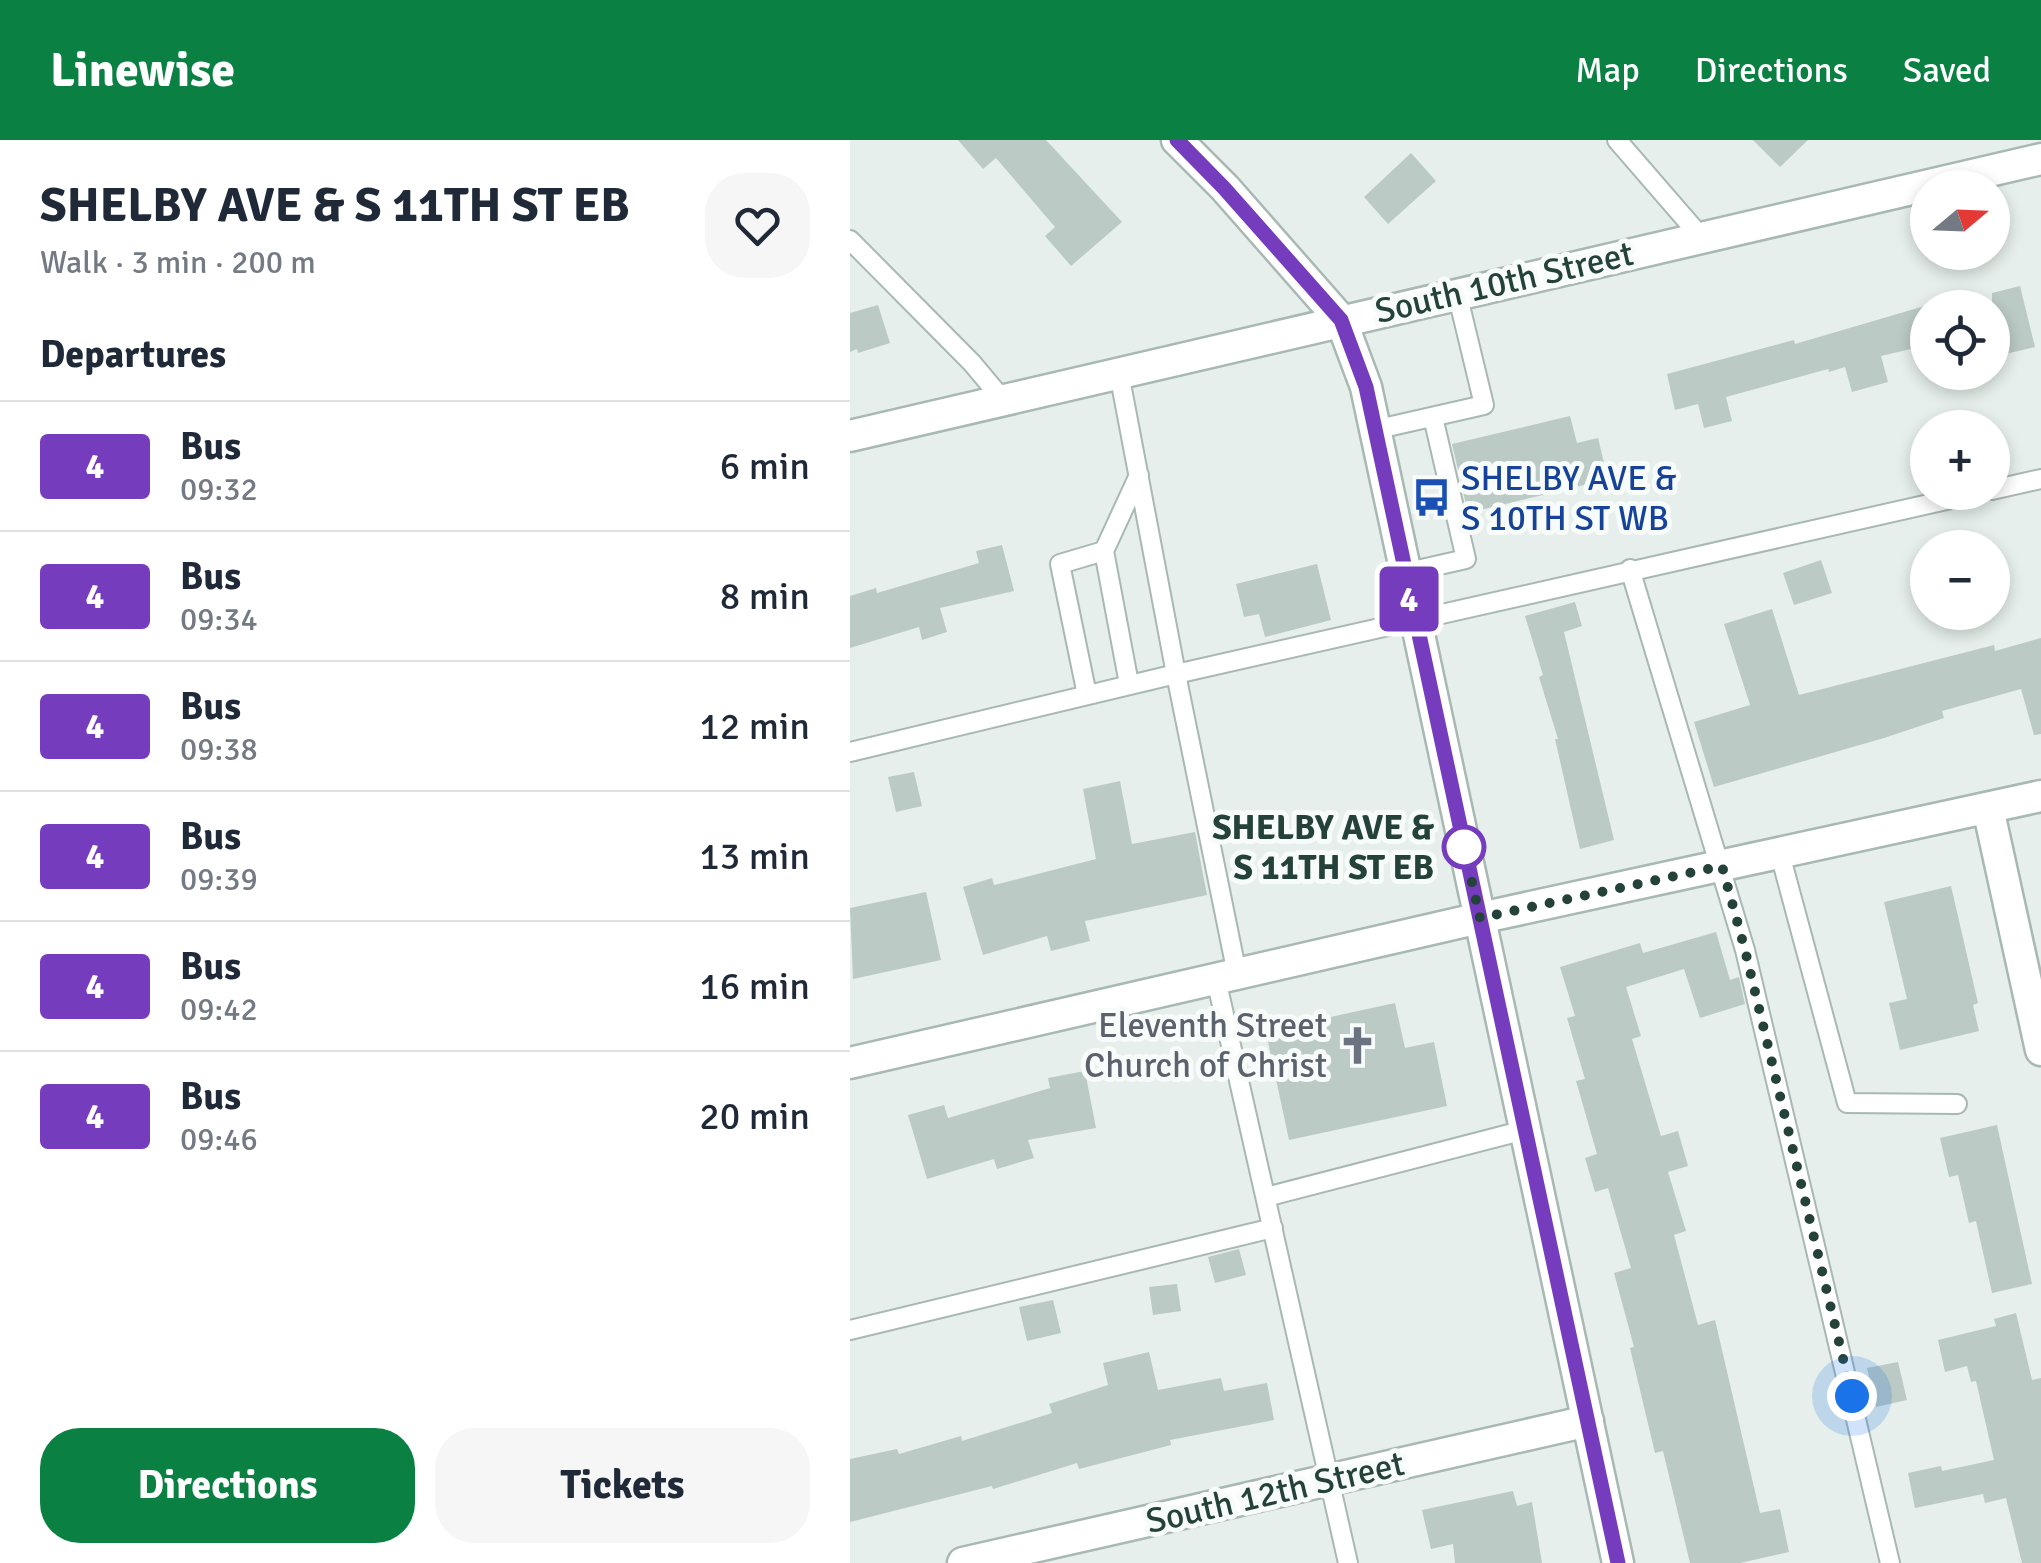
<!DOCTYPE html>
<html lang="en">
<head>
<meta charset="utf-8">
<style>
  :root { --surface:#fff; --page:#f6f6f7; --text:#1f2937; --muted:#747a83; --line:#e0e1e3; --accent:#0b8043 }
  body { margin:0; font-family:Signika,sans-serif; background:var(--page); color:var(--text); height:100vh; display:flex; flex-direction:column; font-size:38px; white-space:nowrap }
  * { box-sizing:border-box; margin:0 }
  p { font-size:32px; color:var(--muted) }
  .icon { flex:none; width:55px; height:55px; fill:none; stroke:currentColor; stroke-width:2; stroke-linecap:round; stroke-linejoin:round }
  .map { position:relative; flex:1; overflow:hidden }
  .sheet { display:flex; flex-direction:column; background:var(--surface); width:850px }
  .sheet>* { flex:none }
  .badge { padding:0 20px; border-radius:8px; font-size:35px; line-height:65px }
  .needle { width:65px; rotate:71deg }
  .buttons { position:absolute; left:1060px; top:30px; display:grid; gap:20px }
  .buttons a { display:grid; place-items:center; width:100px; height:100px; border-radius:50%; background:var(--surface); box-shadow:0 5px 15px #0003; font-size:50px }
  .you { position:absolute; width:50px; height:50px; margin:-25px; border:8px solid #fff; border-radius:50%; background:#1a73e8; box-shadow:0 0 0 15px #1a73e833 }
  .map>.badge { position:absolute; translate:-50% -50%; box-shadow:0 0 0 5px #fff }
  h2 { padding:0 40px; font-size:38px; line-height:90px }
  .round { display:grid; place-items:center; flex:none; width:105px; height:105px; border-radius:40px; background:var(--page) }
  .headline { display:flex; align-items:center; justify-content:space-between; height:170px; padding:0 40px }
  h1 { font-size:48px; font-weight:800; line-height:75px }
  .primary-button { display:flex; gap:20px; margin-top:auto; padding:20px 40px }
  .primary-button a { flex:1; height:115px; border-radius:40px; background:var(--accent); color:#fff; font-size:40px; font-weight:800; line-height:115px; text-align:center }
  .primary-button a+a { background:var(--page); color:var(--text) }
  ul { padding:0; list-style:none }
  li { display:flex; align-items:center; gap:30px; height:130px; padding:0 40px; border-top:2px solid var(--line) }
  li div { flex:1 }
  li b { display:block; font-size:38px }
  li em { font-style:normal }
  li .badge { min-width:110px; font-weight:700; text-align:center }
  header { display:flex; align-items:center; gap:60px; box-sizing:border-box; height:140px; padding:0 50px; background:var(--accent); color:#fff }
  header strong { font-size:48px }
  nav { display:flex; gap:55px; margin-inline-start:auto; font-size:35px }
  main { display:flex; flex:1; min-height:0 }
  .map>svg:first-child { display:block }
  .building { fill:#bbcac4 }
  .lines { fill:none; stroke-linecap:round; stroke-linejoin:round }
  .service-casing { stroke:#a8b8b2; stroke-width:22 }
  .minor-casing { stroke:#a8b8b2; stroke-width:35 }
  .tertiary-casing { stroke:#a8b8b2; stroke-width:35 }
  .service { stroke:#fff; stroke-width:18 }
  .minor { stroke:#fff; stroke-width:30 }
  .tertiary { stroke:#fff; stroke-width:30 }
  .line-casing { stroke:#fff; stroke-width:22 }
  .line { stroke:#753cbe; stroke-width:15 }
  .walk { stroke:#24423a; stroke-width:10; stroke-dasharray:0 18 }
  .stop-dot { fill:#fff; stroke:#753cbe; stroke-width:5 }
  .labels { text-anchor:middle; stroke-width:10; stroke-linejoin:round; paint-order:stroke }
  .street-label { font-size:35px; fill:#24423a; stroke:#f7fbf9 }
  .transit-label { font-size:35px; fill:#164399; stroke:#f7fbf9; text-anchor:start }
  .stop-label { font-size:35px; font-weight:bold; fill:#24423a; stroke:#f7fbf9; text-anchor:end }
  .worship-label { font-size:35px; fill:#5b616d; stroke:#f7fbf9; text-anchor:end }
</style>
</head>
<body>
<header>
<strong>Linewise</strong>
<nav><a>Map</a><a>Directions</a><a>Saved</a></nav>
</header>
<main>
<section class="sheet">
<div class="headline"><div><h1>SHELBY AVE &amp; S 11TH ST EB</h1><p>Walk · 3 min · 200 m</p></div><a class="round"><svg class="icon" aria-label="heart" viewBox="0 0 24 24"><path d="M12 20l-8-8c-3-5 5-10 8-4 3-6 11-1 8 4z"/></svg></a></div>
<h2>Departures</h2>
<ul>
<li><span class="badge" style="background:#753cbe;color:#fff">4</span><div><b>Bus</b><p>09:32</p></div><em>6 min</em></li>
<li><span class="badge" style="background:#753cbe;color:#fff">4</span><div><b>Bus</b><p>09:34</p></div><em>8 min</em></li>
<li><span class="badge" style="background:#753cbe;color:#fff">4</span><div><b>Bus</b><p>09:38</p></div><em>12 min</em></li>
<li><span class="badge" style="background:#753cbe;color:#fff">4</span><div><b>Bus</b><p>09:39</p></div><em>13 min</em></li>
<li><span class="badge" style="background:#753cbe;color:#fff">4</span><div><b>Bus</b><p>09:42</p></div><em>16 min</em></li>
<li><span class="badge" style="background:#753cbe;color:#fff">4</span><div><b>Bus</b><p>09:46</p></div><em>20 min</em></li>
</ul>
<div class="primary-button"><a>Directions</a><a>Tickets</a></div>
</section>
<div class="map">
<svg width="1191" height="1423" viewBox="0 0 1191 1423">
  <rect width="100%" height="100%" fill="#e6efeb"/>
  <path class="building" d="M 108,0 L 196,0 L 272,82 L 221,126 L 195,96 L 205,87 L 146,18 L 133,29 Z
    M 903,0 L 958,0 L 930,27 Z
    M 561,13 L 586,41 L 538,84 L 514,57 Z
    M 1170,146 L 1185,207 L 1151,215 L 1142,181 L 1142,153 Z
    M 28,165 L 40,203 L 8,213 L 7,209 L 0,212 L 0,173 Z
    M 1078,165 L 1078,205 L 1031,216 L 1038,242 L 1002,252 L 995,227 L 979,232 L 978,229 L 876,257 L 882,281 L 854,288 L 848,264 L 825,270 L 817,234 L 944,200 L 945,204 Z
    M 720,276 L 727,303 L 748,298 L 758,339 L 618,373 L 602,304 Z
    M 152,405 L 164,451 L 90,468 L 97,492 L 72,500 L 69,487 L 0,508 L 0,456 L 26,448 L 27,453 L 129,423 L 126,411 Z
    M 971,420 L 982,453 L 944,465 L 933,433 Z
    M 467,424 L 481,480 L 415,497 L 409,474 L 394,477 L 386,444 Z
    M 725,462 L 732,486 L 714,492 L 764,700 L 730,709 L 705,599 L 708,599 L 689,537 L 693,535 L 675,476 Z
    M 922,469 L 949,555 L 1144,505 L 1145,511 L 1191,498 L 1191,594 L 1184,595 L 1171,549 L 1092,571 L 1094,578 L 1034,598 L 864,647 L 844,582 L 900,565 L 874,484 Z
    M 64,632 L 72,666 L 46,672 L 38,637 Z
    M 270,641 L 282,704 L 345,692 L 357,755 L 235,781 L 240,801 L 201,811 L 197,796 L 133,815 L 113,747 L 142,738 L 144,745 L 246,719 L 233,649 Z
    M 1101,746 L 1128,863 L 1123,865 L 1129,891 L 1050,910 L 1039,863 L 1057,859 L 1034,762 Z
    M 76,752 L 91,820 L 3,839 L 0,768 Z
    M 866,792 L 880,840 L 889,837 L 895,864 L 850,878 L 834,829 L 776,847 L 791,896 L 782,899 L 811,996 L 828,991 L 838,1026 L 818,1032 L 836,1091 L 824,1095 L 848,1185 L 865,1180 L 910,1373 L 930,1369 L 939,1412 L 890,1423 L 840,1423 L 813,1311 L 805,1313 L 780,1208 L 784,1207 L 764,1133 L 781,1128 L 758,1048 L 745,1052 L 735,1018 L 747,1014 L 726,941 L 735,939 L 717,878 L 725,876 L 710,827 L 790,803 L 793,813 Z
    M 545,863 L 555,908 L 584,902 L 597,966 L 439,1000 L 417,897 L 464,887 L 462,881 Z
    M 235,931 L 246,988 L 178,1000 L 184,1018 L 147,1029 L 144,1019 L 77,1039 L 58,975 L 94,965 L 98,978 L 200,948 L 198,938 Z
    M 1147,985 L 1182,1144 L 1142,1153 L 1126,1081 L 1119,1083 L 1108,1035 L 1099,1037 L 1090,998 Z
    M 389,1109 L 396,1135 L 365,1143 L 358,1117 Z
    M 327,1144 L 331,1171 L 303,1175 L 299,1147 Z
    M 203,1160 L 211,1193 L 177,1201 L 169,1167 Z
    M 1166,1173 L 1182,1240 L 1191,1238 L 1191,1423 L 1172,1423 L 1156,1358 L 1135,1363 L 1133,1354 L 1065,1368 L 1058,1333 L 1091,1326 L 1092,1331 L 1144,1320 L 1126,1241 L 1121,1242 L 1117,1226 L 1095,1232 L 1088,1200 L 1146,1186 L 1144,1179 Z
    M 299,1212 L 308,1250 L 371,1238 L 374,1251 L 417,1243 L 424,1280 L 320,1300 L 321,1305 L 229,1329 L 227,1323 L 143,1349 L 142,1346 L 0,1382 L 0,1319 L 47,1309 L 49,1314 L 111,1296 L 112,1301 L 202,1273 L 199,1264 L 258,1245 L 253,1223 Z
    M 1048,1222 L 1057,1260 L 1026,1267 L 1017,1228 Z
    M 663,1351 L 667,1366 L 682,1362 L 692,1423 L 605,1423 L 603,1404 L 581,1409 L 572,1370 Z"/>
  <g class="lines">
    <defs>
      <path id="service" d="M 767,0 L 851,97
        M 0,100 L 122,223 L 153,260
        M 524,290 L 634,265 L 607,153
        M 1142,350 L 1191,339
        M 780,429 L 895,810 L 1040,1423
        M 554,433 L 616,419 L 583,277
        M 279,544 L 254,411 L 289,335
        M 237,555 L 210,424 L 254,411
        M 0,612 L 326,534 L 269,233
        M 930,714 L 997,963 L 1107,964
        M 387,834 L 326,534 L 1132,352
        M 366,839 L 498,1423
        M 416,1057 L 675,990
        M 0,1190 L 423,1088"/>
      <path id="minor" d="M 0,296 L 1191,19
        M 1138,668 L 1191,910
        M 0,923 L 630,778 L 1191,656
        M 113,1423 L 738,1281"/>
      <path id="tertiary" d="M 327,0 L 375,48 L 491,180 L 516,247 L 768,1423"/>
    </defs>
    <use href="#service" class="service-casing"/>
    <use href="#minor" class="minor-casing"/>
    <use href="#tertiary" class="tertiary-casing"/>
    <use href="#service" class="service"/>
    <use href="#minor" class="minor"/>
    <use href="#tertiary" class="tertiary"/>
  </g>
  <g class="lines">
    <defs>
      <path id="line" d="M 327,0 L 374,48 L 491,180 L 516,247 L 768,1423"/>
    </defs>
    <use href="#line" class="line-casing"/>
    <use href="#line" class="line"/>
    <path class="walk" d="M 614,707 L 630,778 L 872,726 L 895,810 L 1002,1256"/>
  </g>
  <defs>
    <symbol id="bus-bare" viewBox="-9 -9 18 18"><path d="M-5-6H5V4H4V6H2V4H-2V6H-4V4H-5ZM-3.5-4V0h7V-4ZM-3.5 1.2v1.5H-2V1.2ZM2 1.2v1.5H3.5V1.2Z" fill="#1a4fb4" stroke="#f7fbf9" stroke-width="2.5" paint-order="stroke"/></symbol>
    <symbol id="church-bare" viewBox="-9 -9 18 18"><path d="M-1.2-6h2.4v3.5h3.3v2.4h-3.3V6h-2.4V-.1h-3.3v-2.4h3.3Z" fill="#6b7280" stroke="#f7fbf9" stroke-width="2.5" paint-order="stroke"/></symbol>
  </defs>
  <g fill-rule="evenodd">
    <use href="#bus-bare" x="554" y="330" width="55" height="55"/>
    <use href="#church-bare" x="480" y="878" width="55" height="55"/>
  </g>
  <circle class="stop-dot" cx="614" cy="707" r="20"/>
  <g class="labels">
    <g class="street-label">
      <text transform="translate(654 142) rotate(-13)" y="12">South 10th Street</text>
      <text transform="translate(425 1352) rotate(-13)" y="12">South 12th Street</text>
    </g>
    <g class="transit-label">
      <text x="611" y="350">SHELBY AVE &amp;<tspan x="611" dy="40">S 10TH ST WB</tspan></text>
    </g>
    <g class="stop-label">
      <text x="584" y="699">SHELBY AVE &amp;<tspan x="584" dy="40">S 11TH ST EB</tspan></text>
    </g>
    <g class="worship-label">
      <text x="477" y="897">Eleventh Street<tspan x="477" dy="40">Church of Christ</tspan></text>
    </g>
  </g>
</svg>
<div class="buttons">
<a><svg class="needle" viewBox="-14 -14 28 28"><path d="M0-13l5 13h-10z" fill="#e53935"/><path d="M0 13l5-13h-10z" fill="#747a83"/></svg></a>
<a><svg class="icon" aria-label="locate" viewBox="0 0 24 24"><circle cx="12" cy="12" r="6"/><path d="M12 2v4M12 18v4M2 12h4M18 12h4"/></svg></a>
<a>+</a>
<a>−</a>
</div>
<div class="you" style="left:1002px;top:1256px"></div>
<b class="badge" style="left:559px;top:459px;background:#753cbe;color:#fff">4</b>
</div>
</main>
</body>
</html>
